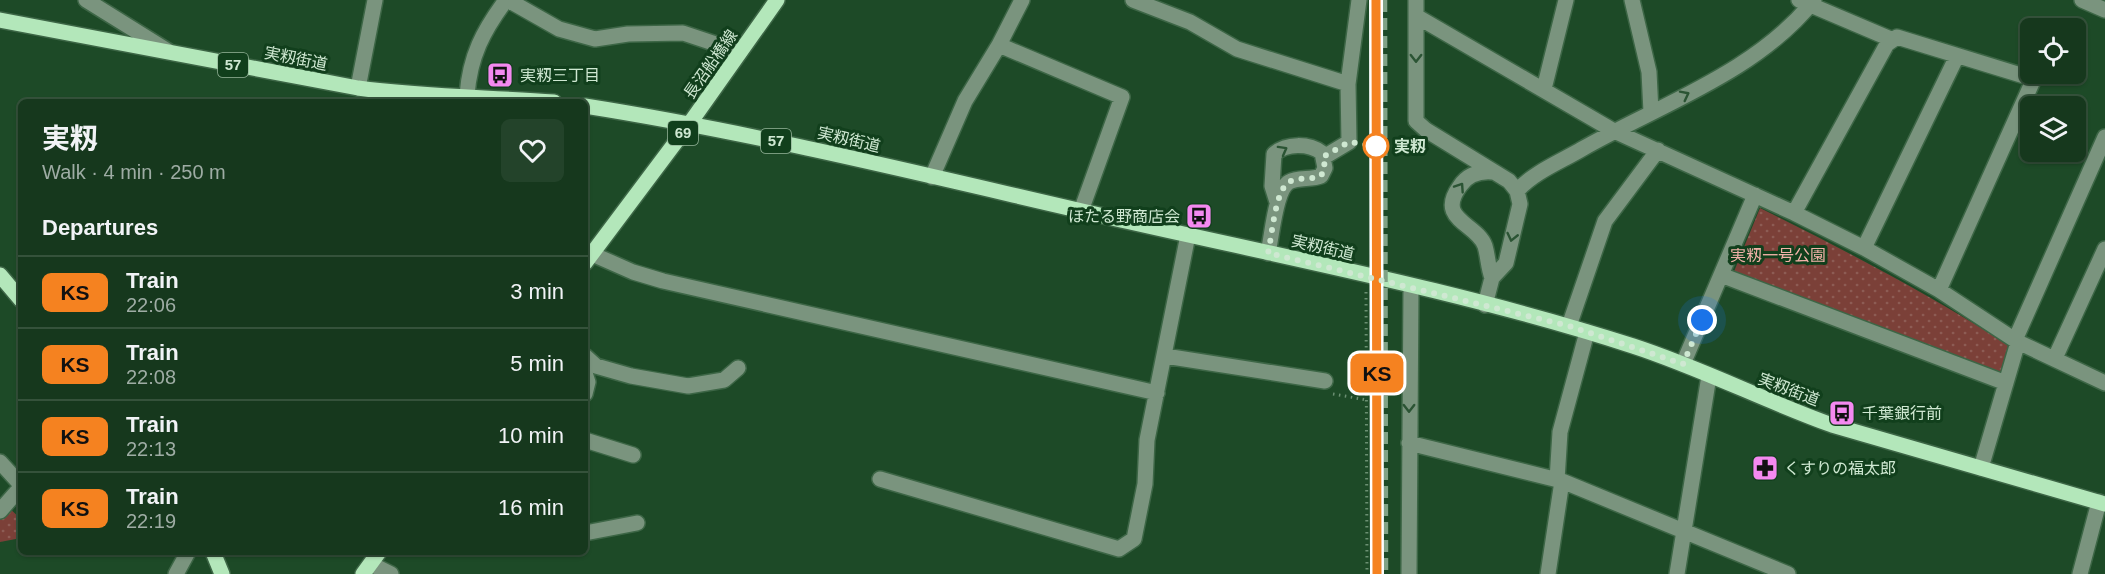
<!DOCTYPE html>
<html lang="en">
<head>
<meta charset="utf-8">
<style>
  :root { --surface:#16381d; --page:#23432a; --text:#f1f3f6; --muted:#9eaca4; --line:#35523b }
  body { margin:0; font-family:Arial,"Noto Sans JP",sans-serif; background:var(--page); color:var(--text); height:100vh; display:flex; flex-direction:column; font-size:22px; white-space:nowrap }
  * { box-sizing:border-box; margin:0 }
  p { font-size:20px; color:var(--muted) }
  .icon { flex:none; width:33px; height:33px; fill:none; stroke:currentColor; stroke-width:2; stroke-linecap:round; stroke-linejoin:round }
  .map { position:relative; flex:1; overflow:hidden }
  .details { position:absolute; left:18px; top:99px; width:570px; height:456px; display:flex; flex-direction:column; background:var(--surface); border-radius:9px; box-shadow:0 2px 4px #0004,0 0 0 2px var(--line) }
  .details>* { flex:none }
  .badge { padding:0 12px; border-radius:9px; font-size:21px; line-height:39px }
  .controls { position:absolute; left:2020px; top:18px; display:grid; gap:12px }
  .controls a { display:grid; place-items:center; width:66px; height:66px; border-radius:9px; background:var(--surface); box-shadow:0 2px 4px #0004,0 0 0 2px var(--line); font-size:30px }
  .you { position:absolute; width:30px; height:30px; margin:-15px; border:4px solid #fff; border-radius:50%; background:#1a73e8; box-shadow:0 0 0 9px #1a73e833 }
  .map>.badge { position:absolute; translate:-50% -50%; box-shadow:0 0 0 3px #fff }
  h2 { padding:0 24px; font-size:22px; line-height:54px }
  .round { display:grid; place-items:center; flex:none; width:63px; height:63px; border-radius:9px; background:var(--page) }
  .overview { display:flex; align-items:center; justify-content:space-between; height:102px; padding:0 24px }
  h1 { font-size:28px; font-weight:700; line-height:45px }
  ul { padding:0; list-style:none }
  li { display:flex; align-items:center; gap:18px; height:72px; padding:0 24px; border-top:2px solid var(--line) }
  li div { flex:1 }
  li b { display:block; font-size:22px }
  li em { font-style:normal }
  li .badge { min-width:66px; font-weight:700; text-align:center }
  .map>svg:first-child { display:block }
  .park { fill:url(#park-dots) }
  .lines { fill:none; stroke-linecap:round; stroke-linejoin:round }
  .minor-casing { stroke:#3d6646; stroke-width:18 }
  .major-casing { stroke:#3d6646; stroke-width:18 }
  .path { stroke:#6b8f72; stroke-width:3; stroke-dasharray:1.5 4.5; stroke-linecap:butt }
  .minor { stroke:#7a947e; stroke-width:15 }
  .major { stroke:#b3e7ba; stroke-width:15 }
  .rail { stroke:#80a286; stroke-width:4.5; stroke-dasharray:12 6; stroke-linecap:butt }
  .oneway { stroke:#2b5434 }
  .line-casing { stroke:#fff; stroke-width:14 }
  .line { stroke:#f58220; stroke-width:9 }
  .walk { stroke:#cfe8d2; stroke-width:6; stroke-dasharray:0 10.8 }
  .stop-dot { fill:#fff; stroke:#f58220; stroke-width:3 }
  .labels { text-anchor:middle; stroke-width:6; stroke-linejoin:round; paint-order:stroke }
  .shield { fill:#113f1c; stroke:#96b59b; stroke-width:1.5 }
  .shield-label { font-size:15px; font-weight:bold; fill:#cfe8d2 }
  .street-label { font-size:16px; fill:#cfe8d2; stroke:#113f1c }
  .poi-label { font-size:16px; fill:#cfe8d2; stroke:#113f1c; text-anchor:start }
  .stop-label { font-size:16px; font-weight:bold; fill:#cfe8d2; stroke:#113f1c; text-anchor:start }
  .park-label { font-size:16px; fill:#f2b2a9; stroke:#113f1c }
</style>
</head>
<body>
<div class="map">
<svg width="2105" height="574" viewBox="0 0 2105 574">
  <defs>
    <pattern id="park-dots" width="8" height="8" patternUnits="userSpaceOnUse" patternTransform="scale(1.5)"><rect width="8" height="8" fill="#7b4038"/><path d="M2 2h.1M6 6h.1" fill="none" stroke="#8d5c54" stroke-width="1.8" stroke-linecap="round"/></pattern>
  </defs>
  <rect width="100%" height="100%" fill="#1d4a27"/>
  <path class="park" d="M 1760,208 C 1845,250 1928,294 2009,345 L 2000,376 L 1733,274 Z
    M 8,507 L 21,519 L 21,538 L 0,542 L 0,516 Z"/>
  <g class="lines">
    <defs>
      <path id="minor" d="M 86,0 L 168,51
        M 508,0 L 559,29 L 595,39 L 628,34 L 683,33 L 740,52
        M 1133,0 L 1190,22 L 1237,49 L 1348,84
        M 1416,0 L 1416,121 L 1426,130 L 1509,181 L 1517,191 L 1520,204 L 1506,263 L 1492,278 L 1485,305
        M 1632,0 L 1649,72 L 1651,112
        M 1799,0 L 1893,40
        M 2082,0 L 2105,10
        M 1416,16 L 1614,131 L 1794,213 L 1864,248 L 1939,290 L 2018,342 L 1981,468
        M 999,45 L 1022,0
        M 358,88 L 375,0
        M 1544,89 L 1566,0
        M 467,95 C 470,56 483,31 506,0
        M 1324,157 L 1349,142 L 1348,84 L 1359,0
        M 932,177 L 965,101 L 999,45 L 1122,97 L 1081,211
        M 1517,191 C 1534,172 1560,162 1582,149 C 1659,105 1757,72 1814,0
        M 1794,213 L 1887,44 L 1897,37 L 2034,79
        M 1864,248 L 1957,56
        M 1268,253 C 1272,237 1275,190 1289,182 C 1298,177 1311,180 1321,176 L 1325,168 L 1322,153 C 1309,143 1286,143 1274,154 L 1272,186 L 1277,202
        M 592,254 L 633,272 L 663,281 L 1157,393
        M 1721,275 L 2006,383
        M 1492,278 C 1488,267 1488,256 1485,246 C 1477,223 1435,220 1460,186 C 1468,174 1479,171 1492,172
        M 1939,290 L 2036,74
        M 1569,326 L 1605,221 L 1658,150
        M 2015,340 L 2105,137
        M 2018,342 L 2105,383
        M 585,356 L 596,366 L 631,376 L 688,386 L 724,380 L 738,368
        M 1165,356 L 1325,381
        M 2055,358 L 2105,249
        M 1683,364 L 1755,195
        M 585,373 L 588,382 L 585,394
        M 585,440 L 633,455
        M 1409,443 L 1562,481 L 1788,574
        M 0,462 L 21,485
        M 880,479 L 1119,549 L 1134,539 L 1145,484 L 1147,440 L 1188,235
        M 1557,480 L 1560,432 L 1587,332
        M 0,511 L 21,487
        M 585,533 L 637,523
        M 371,564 L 391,574
        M 176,574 L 188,552
        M 1409,574 L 1411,287
        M 1548,574 L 1562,481
        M 1677,574 L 1709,376
        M 2080,574 L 2099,502"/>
      <path id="major" d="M 0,20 L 358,88 C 423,97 488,97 554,102
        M 585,106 C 769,135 949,181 1130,222 C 1298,260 1469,293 1633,346 C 1701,368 1765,401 1832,425 L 2105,504
        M 585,263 L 690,123 L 777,0
        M 0,275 L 21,300
        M 213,552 L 222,574
        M 363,574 L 379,552"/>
    </defs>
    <use href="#minor" class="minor-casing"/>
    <use href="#major" class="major-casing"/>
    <path class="path" d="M 1366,292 L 1367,574
      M 1333,394 L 1367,400"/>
    <use href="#minor" class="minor"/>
    <use href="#major" class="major"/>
    <path class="rail" d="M 1385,0 L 1386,574
      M 1376,163 L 1377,574"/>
  </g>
  <defs><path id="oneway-chevron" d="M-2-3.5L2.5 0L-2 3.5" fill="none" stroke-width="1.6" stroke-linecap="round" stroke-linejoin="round" transform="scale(1.5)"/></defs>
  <g class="oneway">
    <use href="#oneway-chevron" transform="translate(1416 58) rotate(90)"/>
    <use href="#oneway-chevron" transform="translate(1685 95) rotate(-27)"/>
    <use href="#oneway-chevron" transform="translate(1283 150) rotate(-29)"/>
    <use href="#oneway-chevron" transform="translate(1460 187) rotate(-56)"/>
    <use href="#oneway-chevron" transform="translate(1512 237) rotate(103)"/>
    <use href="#oneway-chevron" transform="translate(1409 408) rotate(90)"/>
  </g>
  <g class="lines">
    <defs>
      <path id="line" d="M 1376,0 L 1377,574"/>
    </defs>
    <use href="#line" class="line-casing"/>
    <use href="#line" class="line"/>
    <path class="walk" d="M 1376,146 L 1349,142 L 1323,157 L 1325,168 L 1321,176 C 1311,180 1298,177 1289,182 C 1275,190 1272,237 1268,253 L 1569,326 L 1683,364 L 1702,320"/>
  </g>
  <defs>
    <symbol id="bus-square" viewBox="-11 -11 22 22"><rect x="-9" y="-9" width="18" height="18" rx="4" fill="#f489f0" stroke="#113f1c"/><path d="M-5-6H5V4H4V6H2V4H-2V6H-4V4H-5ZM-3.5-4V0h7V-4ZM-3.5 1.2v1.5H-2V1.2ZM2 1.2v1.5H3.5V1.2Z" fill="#111"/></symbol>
    <symbol id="pharmacy-square" viewBox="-11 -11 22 22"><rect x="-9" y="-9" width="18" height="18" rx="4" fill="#f489f0" stroke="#113f1c"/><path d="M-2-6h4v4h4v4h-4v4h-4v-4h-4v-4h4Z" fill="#111"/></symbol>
  </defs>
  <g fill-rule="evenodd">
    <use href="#bus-square" x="485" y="60" width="30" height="30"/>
    <use href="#bus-square" x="1184" y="201" width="30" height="30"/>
    <use href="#bus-square" x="1827" y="398" width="30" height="30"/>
    <use href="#pharmacy-square" x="1750" y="453" width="30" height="30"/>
  </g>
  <circle class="stop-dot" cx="1376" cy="146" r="12"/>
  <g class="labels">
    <g class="shield">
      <rect x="218" y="53" width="30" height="24" rx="4.5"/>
      <rect x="668" y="121" width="30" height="24" rx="4.5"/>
      <rect x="761" y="129" width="30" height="24" rx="4.5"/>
    </g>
    <g class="shield-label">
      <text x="233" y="70">57</text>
      <text x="683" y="138">69</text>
      <text x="776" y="146">57</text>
    </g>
    <g class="street-label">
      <text transform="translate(296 58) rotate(11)" y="6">実籾街道</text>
      <text transform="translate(710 64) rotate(-55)" y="6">長沼船橋線</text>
      <text transform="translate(849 139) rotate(13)" y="6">実籾街道</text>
      <text transform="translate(1323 247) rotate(13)" y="6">実籾街道</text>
      <text transform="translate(1789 389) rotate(21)" y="6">実籾街道</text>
    </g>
    <g class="poi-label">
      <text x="520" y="81">実籾三丁目</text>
      <text x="1180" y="222" text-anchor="end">ほたる野商店会</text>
      <text x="1862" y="419">千葉銀行前</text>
      <text x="1784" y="474">くすりの福太郎</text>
    </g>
    <g class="stop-label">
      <text x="1394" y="152">実籾</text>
    </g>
    <g class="park-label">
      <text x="1778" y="261">実籾一号公園</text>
    </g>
  </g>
</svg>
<div class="controls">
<a><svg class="icon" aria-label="locate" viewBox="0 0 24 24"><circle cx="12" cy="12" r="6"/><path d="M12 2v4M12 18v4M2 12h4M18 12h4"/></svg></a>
<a><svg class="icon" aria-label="layers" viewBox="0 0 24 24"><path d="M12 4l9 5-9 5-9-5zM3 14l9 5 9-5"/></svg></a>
</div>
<div class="you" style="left:1702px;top:320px"></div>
<b class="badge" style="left:1377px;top:373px;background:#f58220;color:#111">KS</b>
<section class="details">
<div class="overview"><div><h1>実籾</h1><p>Walk · 4 min · 250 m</p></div><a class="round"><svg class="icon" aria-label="heart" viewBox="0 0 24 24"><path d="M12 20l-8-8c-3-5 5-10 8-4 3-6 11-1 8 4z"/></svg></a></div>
<h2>Departures</h2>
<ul>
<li><span class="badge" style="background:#f58220;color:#111">KS</span><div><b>Train</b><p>22:06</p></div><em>3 min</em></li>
<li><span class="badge" style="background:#f58220;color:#111">KS</span><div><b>Train</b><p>22:08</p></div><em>5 min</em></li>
<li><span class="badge" style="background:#f58220;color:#111">KS</span><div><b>Train</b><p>22:13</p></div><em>10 min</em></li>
<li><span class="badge" style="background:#f58220;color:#111">KS</span><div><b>Train</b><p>22:19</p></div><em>16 min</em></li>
</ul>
</section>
</div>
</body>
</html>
